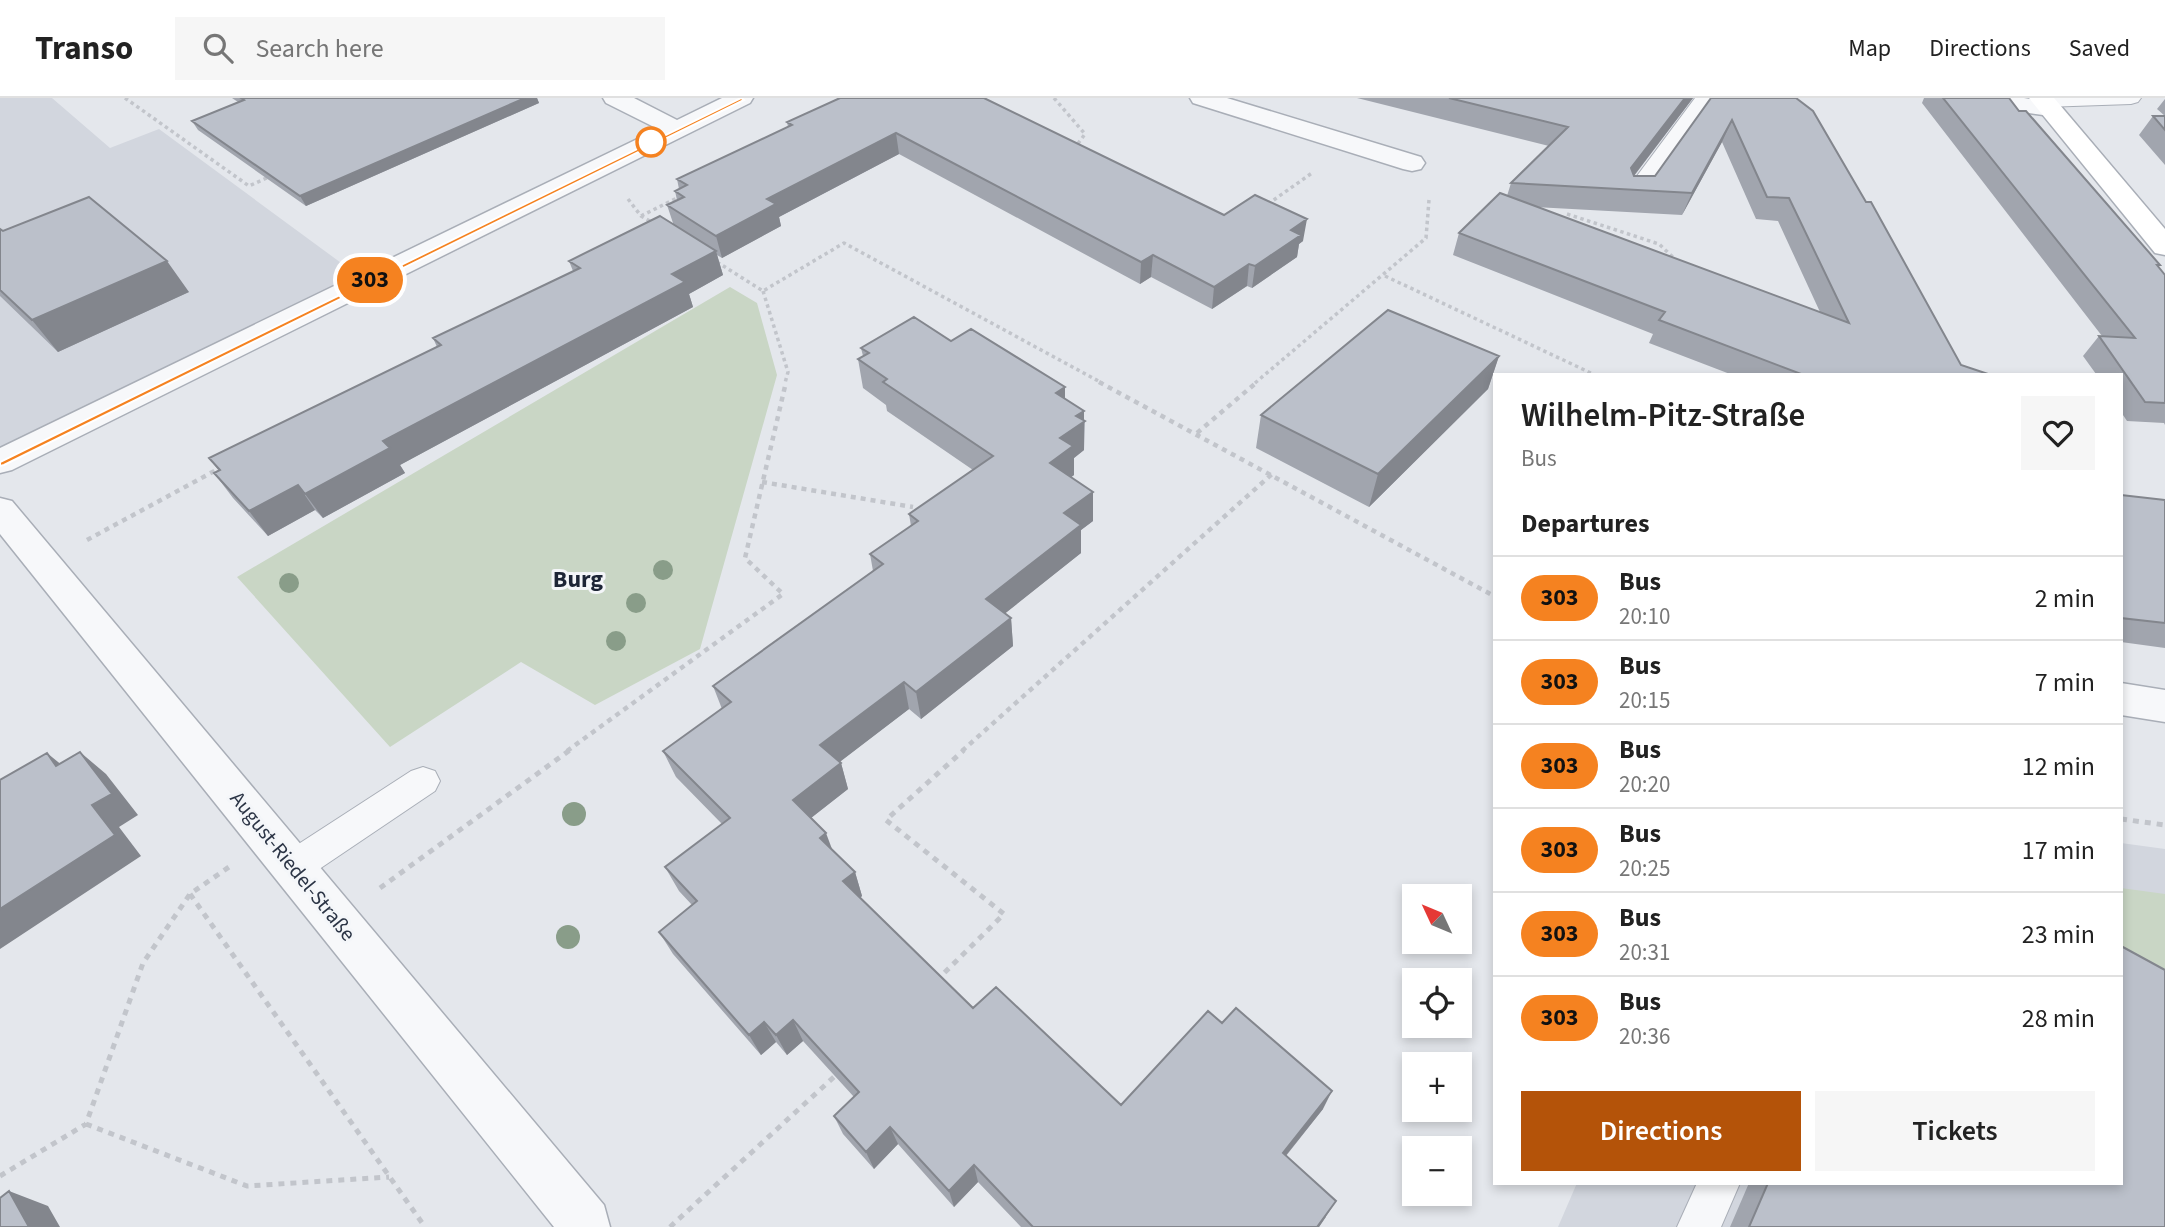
<!DOCTYPE html>
<html lang="en">
<head>
<meta charset="utf-8">
<style>
  :root { --surface:#fff; --page:#f6f6f6; --text:#222; --muted:#767676; --line:#e0e0e0; --accent:#b45309 }
  body { margin:0; font-family:"Source Sans 3",sans-serif; background:var(--page); color:var(--text); height:100vh; display:flex; flex-direction:column; font-size:26px; white-space:nowrap }
  * { box-sizing:border-box; margin:0 }
  p { font-size:23px; color:var(--muted) }
  .icon { flex:none; width:38px; height:38px; fill:none; stroke:currentColor; stroke-width:2; stroke-linecap:round; stroke-linejoin:round }
  .map { position:relative; flex:1; overflow:hidden }
  .panel { position:absolute; left:1493px; top:275px; width:630px; height:812px; display:flex; flex-direction:column; background:var(--surface); border-radius:0px; box-shadow:0 4px 10px #0003 }
  .panel>* { flex:none }
  .badge { padding:0 14px; border-radius:23px; font-size:24px; line-height:46px }
  .needle { width:46px; rotate:314deg }
  .controls { position:absolute; left:1402px; top:786px; display:grid; gap:14px }
  .controls a { display:grid; place-items:center; width:70px; height:70px; border-radius:0px; background:var(--surface); box-shadow:0 4px 10px #0003; font-size:35px }
  .map>.badge { position:absolute; translate:-50% -50%; box-shadow:0 0 0 4px #fff }
  h2 { padding:0 28px; font-size:26px; line-height:63px }
  .round { display:grid; place-items:center; flex:none; width:74px; height:74px; border-radius:0px; background:var(--page) }
  .summary { display:flex; align-items:center; justify-content:space-between; height:119px; padding:0 28px }
  h1 { font-size:33px; font-weight:600; line-height:52px }
  .button { display:flex; gap:14px; margin-top:auto; padding:14px 28px }
  .button a { flex:1; height:80px; border-radius:0px; background:var(--accent); color:#fff; font-size:28px; font-weight:600; line-height:80px; text-align:center }
  .button a+a { background:var(--page); color:var(--text) }
  ul { padding:0; list-style:none }
  li { display:flex; align-items:center; gap:21px; height:84px; padding:0 28px; border-top:2px solid var(--line) }
  li div { flex:1 }
  li b { display:block; font-size:26px }
  li em { font-style:normal }
  li .badge { min-width:77px; font-weight:700; text-align:center }
  header { display:flex; align-items:center; gap:42px; box-sizing:border-box; height:98px; padding:0 35px; background:var(--surface); border-bottom:2px solid var(--line) }
  header strong { font-size:33px }
  nav { display:flex; gap:38px; margin-inline-start:auto; font-size:24px }
  .search { width:490px; height:63px; background:var(--page); display:flex; align-items:center; gap:18px; box-sizing:border-box; padding:0 24px; border-radius:0px; color:var(--muted); font-size:26px }
  .map>svg:first-child { display:block }
  .built { fill:#d2d6de }
  .green { fill:#c9d6c5 }
  .lines { fill:none; stroke-linecap:round; stroke-linejoin:round }
  .lane-casing { stroke:#a9aeb7; stroke-width:2 }
  .street-casing { stroke:#a9aeb7; stroke-width:3 }
  .secondary-casing { stroke:#a9aeb7; stroke-width:3 }
  .path-far2 { stroke:#c2c5cb; stroke-width:3.5; stroke-dasharray:3.5 3.5; stroke-linecap:butt }
  .path-far1 { stroke:#c2c5cb; stroke-width:4.5; stroke-dasharray:5 5; stroke-linecap:butt }
  .path { stroke:#c2c5cb; stroke-width:5; stroke-dasharray:6 6; stroke-linecap:butt }
  .lane { fill:#f7f8fa; fill-rule:evenodd }
  .street { fill:#f7f8fa; fill-rule:evenodd }
  .secondary { fill:#fff; fill-rule:evenodd }
  .tree { fill:#899d89 }
  .wall { fill:#a1a5ae; fill-rule:evenodd }
  .shaded-wall { fill:#83868d }
  .building { fill:#bbc0ca; stroke:#83868d; stroke-width:2 }
  .line { fill:#f58220; stroke:#fff; stroke-width:2 }
  .stop-dot { fill:#fff; stroke:#f58220; stroke-width:3.5 }
  .labels { text-anchor:middle; stroke-width:6; stroke-linejoin:round; paint-order:stroke }
  .street-label { font-size:21px; fill:#2b3445; stroke:#f4f6f9 }
  .quarter-label { font-size:24px; font-weight:bold; fill:#1d2536; stroke:#f4f6f9 }
</style>
</head>
<body>
<header>
<strong>Transo</strong>
<div class="search"><svg class="icon" aria-label="search" viewBox="0 0 24 24"><circle cx="10" cy="10" r="6"/><path d="M15 15l6 6"/></svg>Search here</div>
<nav><a>Map</a><a>Directions</a><a>Saved</a></nav>
</header>
<div class="map">
<svg width="2165" height="1129" viewBox="0 0 2165 1129">
  <rect width="100%" height="100%" fill="#e4e7ec"/>
  <path class="built" d="M 0,0 L 52,0 L 110,50 L 159,31 L 367,184 L 0,364 Z
    M 2121,745 L 2165,751 L 2165,1129 L 1558,1129 L 1577,1085 L 2121,1085 Z"/>
  <path class="green" d="M 730,189 L 757,205 L 777,277 L 700,551 L 595,607 L 521,564 L 390,649 L 237,479 Z
    M 2121,790 L 2165,796 L 2165,875 L 2121,874 Z"/>
  <g class="lines">
    <defs>
      <path id="lane" d="M 1695,0 L 1715,0 L 1644,99 L 1628,99 L 1625,94 Z
        M 2036,0 L 2141,0 L 2138,4 L 2131,6 L 2044,9 L 2037,7 L 2034,3 Z
        M 423,669 L 435,673 L 440,683 L 435,693 L 306,780 L 293,785 L 280,780 L 275,769 L 280,758 L 411,673 Z
        M 1697,1085 L 1740,1085 L 1721,1129 L 1677,1129 Z"/>
      <path id="street" d="M 603,0 L 634,0 L 677,22 L 722,0 L 753,0 L 750,5 L 12,372 L 0,375 L 0,350 L 658,31 L 606,5 Z
        M 1190,0 L 1227,0 L 1421,59 L 1425,65 L 1421,71 L 1412,73 L 1403,71 L 1193,5 Z
        M 1960,0 L 2024,0 L 2059,6 L 2062,11 L 2059,16 L 2050,18 L 1972,7 L 1963,5 Z
        M 0,400 L 12,403 L 604,1107 L 610,1129 L 554,1129 L 0,436 Z
        M 2121,585 L 2165,592 L 2165,624 L 2121,617 Z"/>
      <path id="secondary" d="M 2029,0 L 2054,0 L 2165,131 L 2165,157 L 2155,155 Z"/>
    </defs>
    <use href="#lane" class="lane-casing"/>
    <use href="#street" class="street-casing"/>
    <use href="#secondary" class="secondary-casing"/>
    <path class="path-far2" d="M 125,0 L 249,88 L 269,79
      M 1054,0 L 1085,36 L 1074,51
      M 628,101 L 641,118 L 655,126
      M 1268,106 L 1312,75
      M 1567,116 L 1659,146 L 1677,163
      M 641,118 L 681,98
      M 717,164 L 763,193 L 844,145 L 1102,285
      M 1385,178 L 1593,276
      M 763,193 L 788,274 L 785,285
      M 1255,285 L 1426,140 L 1429,102"/>
    <path class="path-far1" d="M 1099,284 L 1494,498
      M 1197,335 L 1257,284
      M 762,384 L 913,409
      M 87,442 L 220,370
      M 567,653 L 783,496 L 745,460 L 786,284
      M 962,653 L 1272,376"/>
    <path class="path" d="M 2121,721 L 2165,727
      M 380,790 L 570,652
      M 190,796 L 425,1129
      M 936,883 L 1004,816 L 886,722 L 964,652
      M 86,1026 L 247,1088 L 389,1079
      M 0,1078 L 86,1026 L 143,865 L 190,796 L 229,769
      M 670,1129 L 835,978"/>
    <use href="#lane" class="lane"/>
    <use href="#street" class="street"/>
    <use href="#secondary" class="secondary"/>
  </g>
  <g class="tree">
    <circle cx="663" cy="472" r="10"/>
    <circle cx="289" cy="485" r="10"/>
    <circle cx="636" cy="505" r="10"/>
    <circle cx="616" cy="543" r="10"/>
    <circle cx="574" cy="716" r="12"/>
    <circle cx="568" cy="839" r="12"/>
  </g>
  <path class="wall" d="M 232,0 L 537,0 L 539,5 L 306,108 L 198,32 L 192,23 L 238,4 Z
    M 840,0 L 1224,117 L 1303,143 L 1299,146 L 1297,159 L 1252,190 L 1247,188 L 1212,211 L 1151,179 L 1140,186 L 899,56 L 779,119 L 781,128 L 722,160 L 717,157 L 723,177 L 689,196 L 693,209 L 400,367 L 405,375 L 323,420 L 315,412 L 268,438 L 233,400 L 214,375 L 219,373 L 209,360 L 437,249 L 433,240 L 573,173 L 569,163 L 673,125 L 667,107 L 677,102 L 675,93 L 679,91 L 677,81 L 788,29 L 787,24 Z
    M 1357,0 L 1693,0 L 1634,78 L 1655,78 L 1711,0 L 1961,267 L 1988,276 L 1730,276 L 1649,245 L 1653,236 L 1453,157 L 1459,135 L 1507,98 L 1511,85 L 1549,48 ZM 1722,44 L 1756,121 L 1778,123 L 1820,214 L 1535,109 L 1682,117 Z
    M 1924,0 L 2009,0 L 2019,13 L 2160,167 L 2158,169 L 2165,177 L 2165,327 L 2164,325 L 2127,323 L 2121,314 L 2121,276 L 2096,276 L 2083,258 L 2099,238 L 2102,238 L 1922,5 Z
    M 2165,1 L 2165,67 L 2139,37 L 2153,18 L 2165,18 L 2157,11 Z
    M 0,131 L 3,133 L 189,194 L 58,254 L 0,198 Z
    M 951,243 L 1065,301 L 1085,323 L 1084,352 L 1074,360 L 1074,377 L 1071,379 L 1093,394 L 1093,423 L 1081,432 L 1081,455 L 1005,515 L 1011,520 L 1013,548 L 921,621 L 909,611 L 839,664 L 841,665 L 848,691 L 811,720 L 832,752 L 855,774 L 862,798 L 860,800 L 973,910 L 1121,1007 L 1323,1011 L 1286,1058 L 1326,1119 L 1319,1129 L 1021,1129 L 978,1084 L 954,1109 L 898,1046 L 874,1071 L 843,1036 L 834,1018 L 854,999 L 803,943 L 787,957 L 776,944 L 761,957 L 673,856 L 659,834 L 692,807 L 679,793 L 665,769 L 722,726 L 676,679 L 663,653 L 722,611 L 713,588 L 873,473 L 870,456 L 911,428 L 909,416 L 973,372 L 887,313 L 886,307 L 863,290 L 858,261 L 863,258 L 861,250 Z
    M 1499,258 L 1488,291 L 1369,409 L 1256,350 L 1261,317 Z
    M 2121,397 L 2165,402 L 2165,550 L 2121,544 Z
    M 1749,1085 L 2121,1085 L 2165,1129 L 1730,1129 Z"/>
  <path class="shaded-wall" d="M 525,0 L 537,0 L 539,5 L 306,108 L 300,98 Z
    M 1685,0 L 1693,0 L 1623,92 L 1631,70 Z
    M 1732,22 L 1722,44 L 1682,117 L 1692,95 Z
    M 896,35 L 899,56 L 779,119 L 781,128 L 722,160 L 716,138 L 767,101 Z
    M 1307,121 L 1303,143 L 1299,146 L 1297,159 L 1252,190 L 1255,168 L 1291,132 Z
    M 716,153 L 723,177 L 689,196 L 693,209 L 400,367 L 405,375 L 323,420 L 305,396 L 383,343 L 672,176 Z
    M 1153,157 L 1151,179 L 1140,186 L 1141,164 Z
    M 167,163 L 189,194 L 58,254 L 32,222 Z
    M 1249,166 L 1247,188 L 1212,211 L 1214,189 Z
    M 1499,258 L 1488,291 L 1369,409 L 1378,376 Z
    M 1065,289 L 1065,318 L 1056,295 Z
    M 1084,313 L 1084,352 L 1074,360 L 1074,377 L 1051,394 L 1050,365 L 1060,340 L 1076,318 Z
    M 298,387 L 315,412 L 268,438 L 249,413 Z
    M 1093,394 L 1093,423 L 1081,432 L 1081,455 L 988,529 L 986,501 L 1064,415 Z
    M 1011,520 L 1013,548 L 921,621 L 916,594 Z
    M 904,584 L 909,611 L 828,673 L 820,647 Z
    M 80,654 L 106,676 L 138,717 L 119,729 L 141,758 L 0,851 L 0,811 Z
    M 47,655 L 74,677 L 56,668 Z
    M 841,665 L 848,691 L 802,727 L 793,702 Z
    M 826,735 L 835,759 L 820,740 Z
    M 855,774 L 862,798 L 851,807 L 843,783 Z
    M 793,922 L 803,943 L 787,957 L 776,937 Z
    M 764,924 L 776,944 L 761,957 L 749,937 Z
    M 1332,993 L 1323,1011 L 1275,1071 L 1283,1055 Z
    M 890,1029 L 898,1046 L 874,1071 L 866,1054 Z
    M 974,1067 L 978,1084 L 954,1109 L 949,1093 Z
    M 9,1093 L 48,1108 L 60,1129 L 29,1129 Z
    M 1336,1103 L 1319,1129 L 1317,1129 Z"/>
  <path class="building" d="M 241,0 L 525,0 L 300,98 L 192,23 L 244,2 Z
    M 840,0 L 984,0 L 1224,117 L 1255,97 L 1307,121 L 1291,132 L 1301,137 L 1255,168 L 1249,166 L 1214,189 L 1153,157 L 1141,164 L 896,35 L 767,101 L 776,106 L 716,138 L 667,107 L 684,99 L 675,93 L 687,87 L 677,81 L 792,27 L 787,24 Z
    M 1449,0 L 1685,0 L 1631,70 L 1634,78 L 1655,78 L 1711,0 L 1796,0 L 1813,13 L 1866,104 L 1871,104 L 1961,267 L 1988,276 L 1801,276 L 1659,222 L 1665,214 L 1459,135 L 1500,95 L 1849,225 L 1789,100 L 1767,99 L 1732,22 L 1692,95 L 1511,85 L 1568,29 Z
    M 1943,0 L 2009,0 L 2019,13 L 2026,13 L 2160,167 L 2157,167 L 2165,177 L 2165,305 L 2145,304 L 2099,238 L 2135,240 Z
    M 2153,18 L 2165,18 L 2165,32 Z
    M 89,99 L 167,163 L 32,222 L 0,192 L 0,131 L 3,133 Z
    M 660,118 L 716,153 L 672,176 L 685,184 L 383,343 L 390,350 L 305,396 L 298,387 L 249,413 L 214,375 L 220,372 L 209,360 L 441,247 L 433,240 L 580,170 L 569,163 Z
    M 1388,212 L 1499,258 L 1378,376 L 1261,317 Z
    M 914,219 L 951,243 L 971,231 L 1065,289 L 1056,295 L 1084,313 L 1076,318 L 1085,323 L 1060,340 L 1073,348 L 1050,365 L 1093,394 L 1064,415 L 1081,427 L 986,501 L 1011,520 L 916,594 L 904,584 L 820,647 L 841,665 L 793,702 L 826,735 L 820,740 L 855,774 L 843,783 L 973,910 L 996,889 L 1121,1007 L 1208,913 L 1222,925 L 1236,910 L 1332,993 L 1283,1055 L 1336,1103 L 1317,1129 L 1033,1129 L 974,1067 L 949,1093 L 890,1029 L 866,1054 L 834,1018 L 859,994 L 793,922 L 776,937 L 764,924 L 749,937 L 659,834 L 697,803 L 665,769 L 730,720 L 663,653 L 731,604 L 713,588 L 883,466 L 870,456 L 918,423 L 909,416 L 993,358 L 883,284 L 887,281 L 858,261 L 869,255 L 861,250 Z
    M 2121,397 L 2165,402 L 2165,525 L 2121,520 Z
    M 80,654 L 112,696 L 92,707 L 115,737 L 0,811 L 0,682 L 47,655 L 56,668 Z
    M 2121,848 L 2165,872 L 2165,1129 L 1749,1129 L 1768,1085 L 2121,1085 Z
    M 9,1093 L 29,1129 L 0,1129 L 0,1100 Z"/>
  <path class="line" d="M 741,0 L 744,2 L 4,367 L 0,368 L 0,364 Z"/>
  <circle class="stop-dot" cx="651" cy="44" r="14"/>
  <g class="labels">
    <g class="street-label">
      <text transform="translate(293 768) rotate(51)" y="7">August-Riedel-Straße</text>
    </g>
    <g class="quarter-label">
      <text x="578" y="489">Burg</text>
    </g>
  </g>
</svg>
<div class="controls">
<a><svg class="needle" viewBox="-14 -14 28 28"><path d="M0-13l5 13h-10z" fill="#e53935"/><path d="M0 13l5-13h-10z" fill="#767676"/></svg></a>
<a><svg class="icon" aria-label="locate" viewBox="0 0 24 24"><circle cx="12" cy="12" r="6"/><path d="M12 2v4M12 18v4M2 12h4M18 12h4"/></svg></a>
<a>+</a>
<a>−</a>
</div>
<b class="badge" style="left:370px;top:182px;background:#f58220;color:#111">303</b>
<section class="panel">
<div class="summary"><div><h1>Wilhelm-Pitz-Straße</h1><p>Bus</p></div><a class="round"><svg class="icon" aria-label="heart" viewBox="0 0 24 24"><path d="M12 20l-8-8c-3-5 5-10 8-4 3-6 11-1 8 4z"/></svg></a></div>
<h2>Departures</h2>
<ul>
<li><span class="badge" style="background:#f58220;color:#111">303</span><div><b>Bus</b><p>20:10</p></div><em>2 min</em></li>
<li><span class="badge" style="background:#f58220;color:#111">303</span><div><b>Bus</b><p>20:15</p></div><em>7 min</em></li>
<li><span class="badge" style="background:#f58220;color:#111">303</span><div><b>Bus</b><p>20:20</p></div><em>12 min</em></li>
<li><span class="badge" style="background:#f58220;color:#111">303</span><div><b>Bus</b><p>20:25</p></div><em>17 min</em></li>
<li><span class="badge" style="background:#f58220;color:#111">303</span><div><b>Bus</b><p>20:31</p></div><em>23 min</em></li>
<li><span class="badge" style="background:#f58220;color:#111">303</span><div><b>Bus</b><p>20:36</p></div><em>28 min</em></li>
</ul>
<div class="button"><a>Directions</a><a>Tickets</a></div>
</section>
</div>
</body>
</html>
